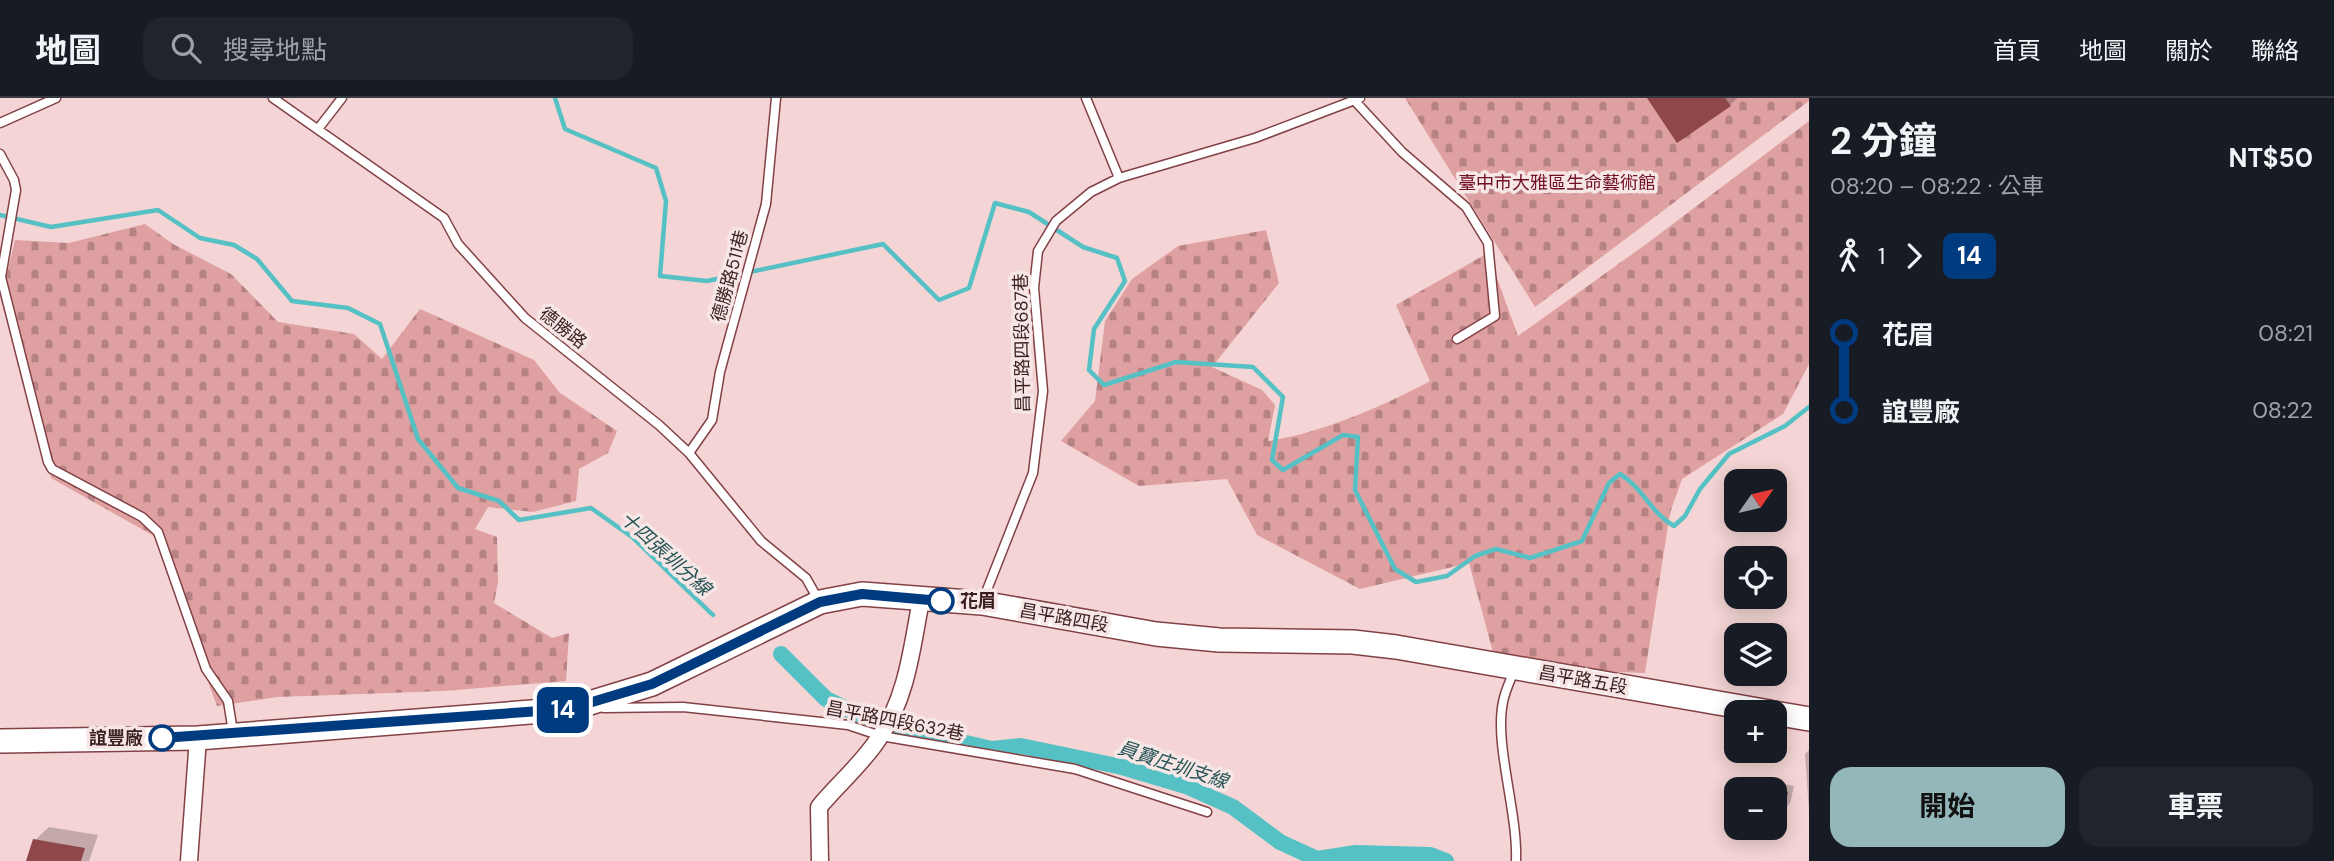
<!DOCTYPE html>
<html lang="zh-TW">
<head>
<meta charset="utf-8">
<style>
  :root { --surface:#171b24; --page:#20242c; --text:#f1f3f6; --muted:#9ea1a6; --line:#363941; --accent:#94b7ba }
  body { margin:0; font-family:"DM Sans","Noto Sans TC",sans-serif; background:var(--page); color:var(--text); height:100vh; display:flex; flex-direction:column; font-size:26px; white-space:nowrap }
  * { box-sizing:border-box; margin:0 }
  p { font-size:23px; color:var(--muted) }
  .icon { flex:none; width:38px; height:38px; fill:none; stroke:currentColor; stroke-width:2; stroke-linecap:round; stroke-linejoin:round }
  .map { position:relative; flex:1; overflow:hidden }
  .drawer { display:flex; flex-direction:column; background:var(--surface); width:525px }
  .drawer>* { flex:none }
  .badge { padding:0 14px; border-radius:10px; font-size:24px; line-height:46px }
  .needle { width:46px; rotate:56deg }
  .buttons { position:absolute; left:1724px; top:371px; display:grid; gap:14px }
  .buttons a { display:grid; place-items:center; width:63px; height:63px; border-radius:14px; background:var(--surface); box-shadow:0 4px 18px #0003; font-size:35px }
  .map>.badge { position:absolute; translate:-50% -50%; box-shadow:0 0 0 4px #fff }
  .legs { display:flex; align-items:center; gap:10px; height:77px; padding:0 21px; font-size:23px }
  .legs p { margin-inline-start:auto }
  .summary { display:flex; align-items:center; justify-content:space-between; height:119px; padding:0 21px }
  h1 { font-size:38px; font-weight:700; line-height:52px }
  .action { display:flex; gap:14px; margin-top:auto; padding:14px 21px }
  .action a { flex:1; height:80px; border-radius:21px; background:var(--accent); color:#111; font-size:28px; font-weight:700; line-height:80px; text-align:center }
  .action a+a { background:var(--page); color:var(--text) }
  ul { padding:0 21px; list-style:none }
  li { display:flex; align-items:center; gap:24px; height:77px; font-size:26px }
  li i { display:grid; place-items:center; width:10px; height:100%; margin:0 9px; background:currentColor }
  li i::after { content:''; width:18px; height:18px; margin:-9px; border:5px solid; border-radius:50%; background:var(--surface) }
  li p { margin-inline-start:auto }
  li:first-child i { background:linear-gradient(#0000 50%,currentColor 0) }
  li:last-child i { background:linear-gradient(currentColor 50%,#0000 0) }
  header { display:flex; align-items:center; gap:42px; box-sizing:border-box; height:98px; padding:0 35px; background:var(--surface); border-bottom:2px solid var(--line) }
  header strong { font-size:33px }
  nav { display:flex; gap:38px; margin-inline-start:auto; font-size:24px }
  .search { width:490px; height:63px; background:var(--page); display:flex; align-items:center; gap:18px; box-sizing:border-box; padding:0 24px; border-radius:21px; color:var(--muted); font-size:26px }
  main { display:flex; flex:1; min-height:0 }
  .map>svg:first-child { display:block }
  .cemetery { fill:url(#cemetery-stones) }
  .shadow { fill:#0003 }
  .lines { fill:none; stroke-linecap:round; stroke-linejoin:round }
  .stream { stroke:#55c1c4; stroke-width:4.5 }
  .canal { stroke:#55c1c4; stroke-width:16 }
  .building { fill:#8f474a }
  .lane-casing { stroke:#824144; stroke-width:11 }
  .street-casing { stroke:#824144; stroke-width:19 }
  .secondary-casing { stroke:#824144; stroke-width:26 }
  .lane { stroke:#fff; stroke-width:8 }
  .street { stroke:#fff; stroke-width:16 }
  .secondary { stroke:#fff; stroke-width:23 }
  .line-1-casing { stroke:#fff; stroke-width:16 }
  .line-1 { stroke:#003b80; stroke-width:10 }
  .stop-1-dot { fill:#fff; stroke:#003b80; stroke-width:3.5 }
  .labels { text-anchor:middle; stroke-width:7; stroke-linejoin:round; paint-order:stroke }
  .park-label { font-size:18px; fill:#701021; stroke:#f6e6e6 }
  .street-label { font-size:18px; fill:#3b1f20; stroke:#f6e6e6 }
  .stop-label { font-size:18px; font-weight:bold; fill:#3b1f20; stroke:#f6e6e6; text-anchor:start }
  .water-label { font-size:19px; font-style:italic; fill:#245455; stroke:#f6e6e6 }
</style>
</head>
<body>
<header>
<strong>地圖</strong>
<div class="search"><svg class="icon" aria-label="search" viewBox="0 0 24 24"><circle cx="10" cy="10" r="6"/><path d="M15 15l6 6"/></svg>搜尋地點</div>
<nav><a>首頁</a><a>地圖</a><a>關於</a><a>聯絡</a></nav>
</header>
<main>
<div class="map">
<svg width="1809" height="763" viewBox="0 0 1809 763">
  <defs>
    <pattern id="cemetery-stones" width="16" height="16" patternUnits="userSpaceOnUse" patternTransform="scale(1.75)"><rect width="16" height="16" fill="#dfa0a1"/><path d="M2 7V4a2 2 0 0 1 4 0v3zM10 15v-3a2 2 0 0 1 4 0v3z" fill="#b68283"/></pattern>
  </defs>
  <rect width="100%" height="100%" fill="#f4d4d4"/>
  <path class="cemetery" d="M 1405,0 L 1809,0 L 1809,3 L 1535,209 Z
    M 1809,23 L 1809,266 L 1783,316 L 1682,381 L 1670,415 L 1645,575 L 1520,570 L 1494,558 L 1469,465 L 1360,491 L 1257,437 L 1227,381 L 1139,388 L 1061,343 L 1095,303 L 1105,223 L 1132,181 L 1178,148 L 1266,132 L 1279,185 L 1212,269 L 1262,292 L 1275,307 L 1268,343 C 1319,336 1384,308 1430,283 L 1396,207 L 1488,155 L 1518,238 L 1649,144 Z
    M 145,126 L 173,146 L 231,176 L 278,224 L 354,236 L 382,261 L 420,211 L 534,262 L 560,295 L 617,333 L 608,355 L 579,371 L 576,403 L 533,414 L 488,409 L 475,431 L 497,439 L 498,484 L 494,505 L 552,540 L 569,535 L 566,583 L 444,593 L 278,599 L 217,608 L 154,438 L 51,380 L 6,180 L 15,142 L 69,145 Z"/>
  <path class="shadow" d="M 1649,0 L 1737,0 L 1730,7 Z
    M 1809,652 L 1809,712 L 1805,656 Z
    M 1767,682 L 1794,688 L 1790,705 L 1784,712 L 1774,691 L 1760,691 Z
    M 49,729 L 98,737 L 89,763 L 28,763 L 35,742 Z"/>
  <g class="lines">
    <path class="stream" d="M 555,0 L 565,31 L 656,70 L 666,103 L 660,178 L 707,183 L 883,146 L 939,202 L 969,190 L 995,105 L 1029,114 L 1083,149 L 1117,160 L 1125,183 L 1094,231 L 1089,272 L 1104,287 L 1176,264 L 1253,269 L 1283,299 L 1272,362 L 1283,372 L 1343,337 L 1358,339 L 1355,392 L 1395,471 L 1416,484 L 1447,478 L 1475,458 L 1496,451 L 1530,460 L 1582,443 L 1609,385 L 1620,376 C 1643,390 1651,415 1674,428 L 1685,418 L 1700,391 L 1729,356 L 1785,328 L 1809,309
      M 0,117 L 51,129 L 158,112 L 200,140 L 234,147 L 257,161 L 292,203 L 348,210 L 380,226 L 418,341 L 458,390 L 499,403 L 519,422 L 591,410 L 632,439 L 713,517"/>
    <path class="canal" d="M 781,556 L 826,601 L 874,624 L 992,651 L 1021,648 L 1122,669 L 1186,688 L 1233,709 L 1280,744 L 1317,761 L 1356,755 L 1430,757 L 1446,763"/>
  </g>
  <path class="building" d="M 1647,0 L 1725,0 L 1731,8 L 1677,45 Z
    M 1774,691 L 1788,694 L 1780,735 L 1774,734 Z
    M 33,741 L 85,750 L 81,763 L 26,763 Z"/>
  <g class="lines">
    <defs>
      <path id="lane" d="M 273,0 L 444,120 L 458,146 L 525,220 L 659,327 L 689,355 L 761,443 L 806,480 L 819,503
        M 1086,0 L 1119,80
        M 1354,2 L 1402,54 L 1466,109 L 1488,145 L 1495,218 L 1457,241
        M 0,25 L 56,0
        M 318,31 L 342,0
        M 0,56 L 14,82 L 16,92 L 1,179 L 48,364 L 52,371 L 142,419 L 158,434 L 206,571 L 228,603 L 233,634
        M 689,355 L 712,322 L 720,274 L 766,106 L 776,0
        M 983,502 L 1033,375 L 1043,293 L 1034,190 L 1038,153 L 1056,123 L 1091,94 L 1119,80 L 1255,40 L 1360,0
        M 1514,573 C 1510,583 1505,593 1503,604 C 1494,646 1518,714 1516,763
        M 604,610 L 683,609 L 848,627 L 881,638 L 1075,671 L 1207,714"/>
      <path id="street" d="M 189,763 L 198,640
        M 820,763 L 819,709 C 839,685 862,666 879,640 C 907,600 912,549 921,502"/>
      <path id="secondary" d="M 1774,615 L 1809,621
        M 0,643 L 198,640 L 570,611 L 652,586 L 820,504 L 862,496 L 982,505 L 1156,536 L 1219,542 L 1353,544 L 1396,549 L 1770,614"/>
    </defs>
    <use href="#lane" class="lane-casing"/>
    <use href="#street" class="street-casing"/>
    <use href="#secondary" class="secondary-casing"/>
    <use href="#lane" class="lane"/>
    <use href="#street" class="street"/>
    <use href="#secondary" class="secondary"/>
  </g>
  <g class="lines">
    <defs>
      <path id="line-1" d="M 162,640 L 569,611 L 652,586 L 820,504 L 862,496 L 941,503"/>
    </defs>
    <use href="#line-1" class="line-1-casing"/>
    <use href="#line-1" class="line-1"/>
  </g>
  <g class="stop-1-dot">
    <circle cx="941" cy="503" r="12"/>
    <circle cx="162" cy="640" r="12"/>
  </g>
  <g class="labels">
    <g class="park-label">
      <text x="1557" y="91">臺中市大雅區生命藝術館</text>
    </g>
    <g class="street-label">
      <text transform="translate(730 178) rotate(-75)" y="6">德勝路511巷</text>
      <text transform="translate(563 230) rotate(38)" y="6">德勝路</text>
      <text transform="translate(1022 245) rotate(-91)" y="6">昌平路四段687巷</text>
      <text transform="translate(1064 520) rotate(10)" y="6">昌平路四段</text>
      <text transform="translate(1583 582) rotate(10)" y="6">昌平路五段</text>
      <text transform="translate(895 623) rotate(11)" y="6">昌平路四段632巷</text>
    </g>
    <g class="stop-label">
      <text x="960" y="509">花眉</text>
      <text x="143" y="646" text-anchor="end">誼豐廠</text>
    </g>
    <g class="water-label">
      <text transform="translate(666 455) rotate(42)" y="7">十四張圳分線</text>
      <text transform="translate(1173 666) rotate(18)" y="7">員寶庄圳支線</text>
    </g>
  </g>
</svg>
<div class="buttons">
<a><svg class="needle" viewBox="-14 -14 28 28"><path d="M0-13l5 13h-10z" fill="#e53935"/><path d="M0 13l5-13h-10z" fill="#9ea1a6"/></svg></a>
<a><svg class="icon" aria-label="locate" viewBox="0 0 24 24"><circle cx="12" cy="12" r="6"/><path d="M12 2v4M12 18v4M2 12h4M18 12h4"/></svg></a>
<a><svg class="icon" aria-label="layers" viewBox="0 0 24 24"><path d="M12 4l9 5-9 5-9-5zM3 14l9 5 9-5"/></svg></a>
<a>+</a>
<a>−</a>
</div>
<b class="badge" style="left:563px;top:612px;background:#003b80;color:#fff">14</b>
</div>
<section class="drawer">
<div class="summary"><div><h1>2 分鐘</h1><p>08:20 – 08:22 · 公車</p></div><b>NT$50</b></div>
<div class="legs"><svg class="icon" aria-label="walk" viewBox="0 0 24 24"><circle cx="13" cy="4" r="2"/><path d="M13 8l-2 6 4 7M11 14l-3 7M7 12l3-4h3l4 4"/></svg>1<svg class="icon" aria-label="forward" viewBox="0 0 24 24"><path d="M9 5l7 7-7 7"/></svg><b class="badge" style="background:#003b80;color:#fff">14</b></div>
<ul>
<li><i style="color:#003b80"></i><b>花眉</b><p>08:21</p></li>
<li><i style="color:#003b80"></i><b>誼豐廠</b><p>08:22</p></li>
</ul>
<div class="action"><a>開始</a><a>車票</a></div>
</section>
</main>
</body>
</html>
